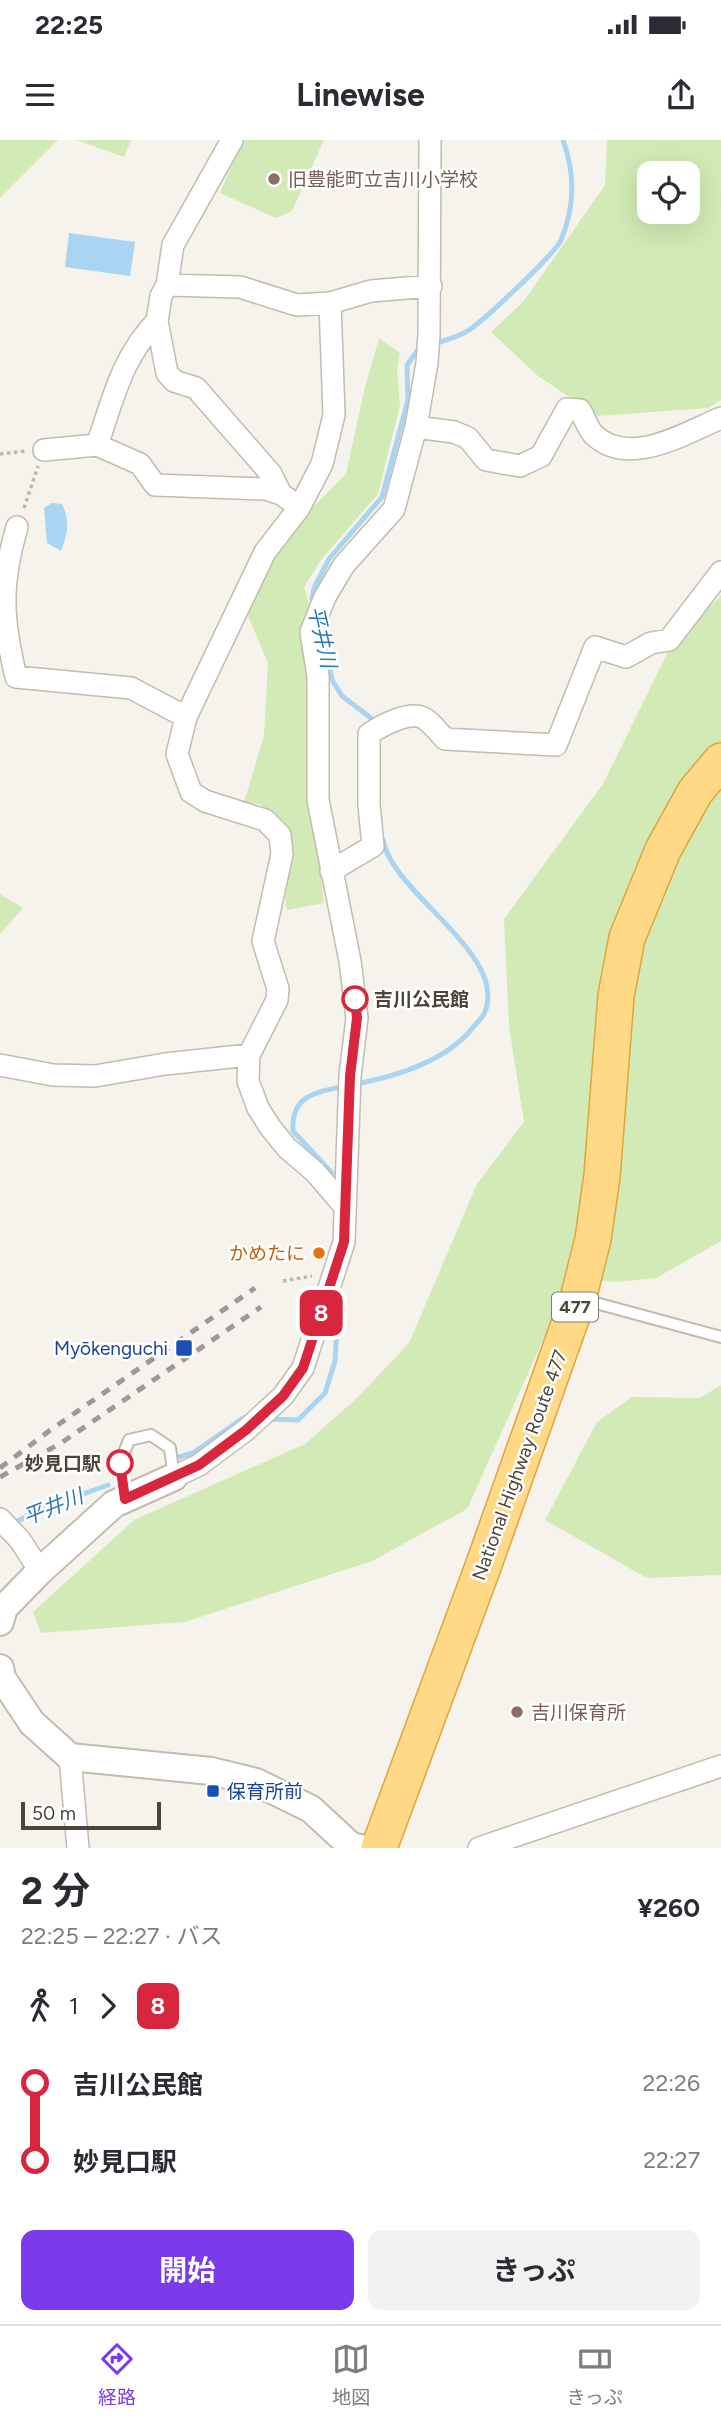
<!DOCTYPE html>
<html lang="ja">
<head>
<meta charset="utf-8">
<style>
  :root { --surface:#fff; --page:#f2f2f3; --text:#2b2b33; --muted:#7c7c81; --line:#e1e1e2; --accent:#7c3aed }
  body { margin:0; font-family:Figtree,"Noto Sans JP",sans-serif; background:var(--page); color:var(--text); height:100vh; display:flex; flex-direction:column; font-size:26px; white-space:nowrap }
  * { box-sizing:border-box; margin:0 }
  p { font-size:23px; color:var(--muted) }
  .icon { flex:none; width:38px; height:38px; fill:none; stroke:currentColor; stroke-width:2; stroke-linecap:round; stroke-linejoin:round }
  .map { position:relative; height:1708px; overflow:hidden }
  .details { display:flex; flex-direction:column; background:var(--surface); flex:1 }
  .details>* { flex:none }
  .badge { padding:0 14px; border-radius:10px; font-size:24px; line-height:46px }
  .tools { position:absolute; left:637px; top:21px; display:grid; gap:14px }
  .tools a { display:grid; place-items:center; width:63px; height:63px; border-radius:14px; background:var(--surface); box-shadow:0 7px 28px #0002; font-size:35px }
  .scale { position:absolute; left:21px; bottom:18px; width:140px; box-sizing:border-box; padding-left:7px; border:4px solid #4b4439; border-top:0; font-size:19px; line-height:24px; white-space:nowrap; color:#4b4439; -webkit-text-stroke:5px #fff; paint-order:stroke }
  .map>.badge { position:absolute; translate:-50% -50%; box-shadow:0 0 0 4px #fff }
  .legs { display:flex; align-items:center; gap:10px; height:77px; padding:0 21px; font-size:23px }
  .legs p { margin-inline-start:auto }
  .head { display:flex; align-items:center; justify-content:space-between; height:119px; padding:0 21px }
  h1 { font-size:38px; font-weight:700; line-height:52px }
  .primary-button { display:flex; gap:14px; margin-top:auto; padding:14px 21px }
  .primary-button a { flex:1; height:80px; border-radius:14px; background:var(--accent); color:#fff; font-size:28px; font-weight:700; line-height:80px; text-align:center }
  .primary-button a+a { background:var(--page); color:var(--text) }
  ul { padding:0 21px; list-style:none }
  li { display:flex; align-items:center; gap:24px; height:77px; font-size:26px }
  li i { display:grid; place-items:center; width:10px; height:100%; margin:0 9px; background:currentColor }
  li i::after { content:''; width:18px; height:18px; margin:-9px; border:5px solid; border-radius:50%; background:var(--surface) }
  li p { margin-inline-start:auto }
  li:first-child i { background:linear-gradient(#0000 50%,currentColor 0) }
  li:last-child i { background:linear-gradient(currentColor 50%,#0000 0) }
  .status { display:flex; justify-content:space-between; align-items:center; height:49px; padding:0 35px; background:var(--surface); direction:ltr }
  .status svg { height:19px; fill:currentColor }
  header { display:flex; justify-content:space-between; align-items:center; height:91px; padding:0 21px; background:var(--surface); font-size:32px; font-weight:700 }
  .menu { display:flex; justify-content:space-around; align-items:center; height:98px; border-top:2px solid var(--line); background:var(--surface); font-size:19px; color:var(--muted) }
  .menu a { display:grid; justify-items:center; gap:4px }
  .menu .active { color:var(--accent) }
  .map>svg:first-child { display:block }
  .green { fill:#d2eab5; fill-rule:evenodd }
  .water { fill:#a9d4f2 }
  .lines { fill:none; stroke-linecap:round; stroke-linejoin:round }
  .stream { stroke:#a9d4f2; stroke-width:5 }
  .service-casing { stroke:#c2bbae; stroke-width:14 }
  .minor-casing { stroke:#c2bbae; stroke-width:24 }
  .tertiary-casing { stroke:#c2bbae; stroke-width:30 }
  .trunk-casing { stroke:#e0a43c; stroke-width:38 }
  .path { stroke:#c4b79f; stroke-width:3.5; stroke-dasharray:3.5 3.5; stroke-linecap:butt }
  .service { stroke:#fff; stroke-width:10 }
  .minor { stroke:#fff; stroke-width:21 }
  .tertiary { stroke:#fff; stroke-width:26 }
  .trunk { stroke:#ffd985; stroke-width:35 }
  .rail { stroke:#9a9a9a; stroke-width:5; stroke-dasharray:9 9; stroke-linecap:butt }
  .line-1-casing { stroke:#fff; stroke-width:16 }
  .line-1 { stroke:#d7263d; stroke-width:10 }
  .education-dot { fill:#8d6e63; stroke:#fff; stroke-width:2.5 }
  .stop-1-dot { fill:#fff; stroke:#d7263d; stroke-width:3.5 }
  .food-dot { fill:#e8710a; stroke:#fff; stroke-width:2.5 }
  .transit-dot { fill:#1a4fb4; stroke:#fff; stroke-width:2.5 }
  .labels { text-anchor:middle; stroke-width:5; stroke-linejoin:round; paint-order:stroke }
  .shield { fill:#fff; stroke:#817c74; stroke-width:2 }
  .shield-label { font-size:18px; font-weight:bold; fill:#4b4439 }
  .education-label { font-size:19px; fill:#785e54; stroke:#fff; text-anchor:start }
  .stop-label { font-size:19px; font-weight:bold; fill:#4b4439; stroke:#fff; text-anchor:start }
  .food-label { font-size:19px; fill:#c56008; stroke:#fff; text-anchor:end }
  .transit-label { font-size:19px; fill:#164399; stroke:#fff; text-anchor:end }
  .street-label { font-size:19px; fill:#4b4439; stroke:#fff }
  .water-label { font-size:21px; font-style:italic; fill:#2e7ab2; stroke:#fff }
</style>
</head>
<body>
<div class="status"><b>22:25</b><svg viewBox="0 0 49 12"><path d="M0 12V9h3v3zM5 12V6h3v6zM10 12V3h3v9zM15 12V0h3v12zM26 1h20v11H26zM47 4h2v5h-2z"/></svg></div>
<header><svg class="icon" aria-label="menu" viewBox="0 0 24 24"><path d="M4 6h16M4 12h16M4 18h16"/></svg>Linewise<svg class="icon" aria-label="share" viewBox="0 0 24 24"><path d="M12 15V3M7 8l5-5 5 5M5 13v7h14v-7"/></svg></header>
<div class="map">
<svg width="721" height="1708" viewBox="0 0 721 1708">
  <rect width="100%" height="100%" fill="#f6f3ec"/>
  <path class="green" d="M 0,0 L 58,0 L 0,58 Z
    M 76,0 L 131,0 L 124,17 Z
    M 242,0 L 324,0 L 292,71 L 276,78 L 220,53 Z
    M 607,0 L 721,0 L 721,260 L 708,268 L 598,276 L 538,236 L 491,192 L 524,161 L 605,45 ZM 649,33 L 688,33 L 688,72 L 649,72 Z
    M 379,198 L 400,213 L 397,229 L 400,265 L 378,354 L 321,420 L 304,447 L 312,473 L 305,488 L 307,582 L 312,587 L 311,648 L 324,763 L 287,770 L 282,738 L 291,693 L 260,664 L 244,662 L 264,596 L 268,523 L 246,471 L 264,429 L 311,369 L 346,334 L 364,251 Z
    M 721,455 L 721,1101 L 656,1138 L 617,1142 L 571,1138 L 467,1369 L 372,1421 L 185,1482 L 41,1493 L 33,1472 L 134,1380 L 305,1304 L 357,1258 L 409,1203 L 477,1044 L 524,982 L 509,886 L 504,779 L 603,644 L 668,512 Z
    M 0,754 L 23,768 L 0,794 Z
    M 721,1245 L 721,1435 L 647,1438 L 545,1380 L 597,1282 L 632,1257 L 700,1258 Z"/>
  <path class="water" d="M 69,93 L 135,102 L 130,136 L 65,127 Z
    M 52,363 L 62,364 C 71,382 67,394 61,411 L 47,403 L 44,368 Z"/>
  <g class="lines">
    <path class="stream" d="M 434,204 C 445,200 459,197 469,190 C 485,179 554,115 561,100 C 575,67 575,33 563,0
      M 314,464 L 312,459 L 314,448 L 329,419 L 382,357 L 408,260 L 407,225 L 417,211 L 421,209
      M 322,482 L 332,540 L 342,556 L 375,581 L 375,585
      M 356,944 C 397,936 448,921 474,886 C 477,883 482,878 484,874 C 511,815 392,754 383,700
      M 332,1033 L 293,991 C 291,955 316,952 346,946
      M 269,1279 L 298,1280 L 325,1253 L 335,1221 L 338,1174
      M 179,1317 L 193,1313 L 243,1278 L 249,1278
      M 13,1383 L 47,1367 L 108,1345"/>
    <defs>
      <path id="service" d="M 581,1159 L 721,1197
        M 125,1359 L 120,1323 L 129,1300 L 151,1295 L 170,1308 L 174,1337"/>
      <path id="minor" d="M 232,0 L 173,105 L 167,145 L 161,156 L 157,181 L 167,233 L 174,241 L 196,248 L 271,334 L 281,354
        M 167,145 L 240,147 L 297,165 L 330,163 L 371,151 L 431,146
        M 330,163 L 334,275 L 322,324 L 299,368 L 265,412 L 186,577 L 177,614 L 191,652 L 205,661 L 265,680 L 280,695 L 282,714 L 263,801 L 278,849 L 277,860 L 249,915 L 248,941 L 258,968 L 270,987 L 287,1008 L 315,1032 L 345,1067
        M 416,287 L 454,292 L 468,298 L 486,320 L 520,326 L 541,316 L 567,269 L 580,270 C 584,277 588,288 593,294 C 628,329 685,293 721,278
        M 97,305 L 140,324 L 155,345 L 266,349 L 281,354 L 288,359
        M 44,310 L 97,305 C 114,257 121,219 157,181
        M 17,387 C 0,446 2,478 16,537 L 131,548 L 186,577
        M 331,731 L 373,706 L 369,665 L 369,594 C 381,586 411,569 425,579 C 433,584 439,593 445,599 L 556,605 L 595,507 L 626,517 L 651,503 L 669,500 L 721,432
        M 0,925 L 53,935 L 95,936 L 165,924 L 249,915
        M 174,1337 L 199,1325 L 246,1290 L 283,1256 L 303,1228 L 344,1102 L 350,936 L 357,878 L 350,821 L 318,660 L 318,536 L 311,492 L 325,457 L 344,425 L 394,369 L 416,287 L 427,223 L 429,194 L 430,0
        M 0,1379 L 20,1400 L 40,1431
        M 70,1617 L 78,1708
        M 479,1708 L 721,1626"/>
      <path id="tertiary" d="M 0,1482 L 4,1468 L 40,1431 L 114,1364 L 174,1337
        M 0,1528 L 2,1538 L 32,1583 L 70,1617 L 211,1631 L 256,1642 L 311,1669 L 351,1706 L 360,1708"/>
      <path id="trunk" d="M 379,1708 L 484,1424 L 578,1159 L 593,1099 L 602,1036 L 616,856 L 627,798 L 663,710 L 695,652 L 721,621"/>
    </defs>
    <use href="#service" class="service-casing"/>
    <use href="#minor" class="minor-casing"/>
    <use href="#tertiary" class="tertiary-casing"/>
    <use href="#trunk" class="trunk-casing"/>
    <path class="path" d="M 0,314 L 26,311
      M 24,368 L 38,326
      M 283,1141 L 312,1136"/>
    <use href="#service" class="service"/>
    <use href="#minor" class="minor"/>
    <use href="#tertiary" class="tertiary"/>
    <use href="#trunk" class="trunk"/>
    <path class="rail" d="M 0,1328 L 49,1291 L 255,1148
      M 0,1337 L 61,1303 L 261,1167"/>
  </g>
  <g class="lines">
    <defs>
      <path id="line-1" d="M 120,1323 L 125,1359 L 199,1325 L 246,1290 L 283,1256 L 303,1228 L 344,1102 L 350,936 L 357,878 L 355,859"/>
    </defs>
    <use href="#line-1" class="line-1-casing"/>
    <use href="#line-1" class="line-1"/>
  </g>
  <g class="education-dot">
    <circle cx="274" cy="39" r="7"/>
    <circle cx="517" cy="1572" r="7"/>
  </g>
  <g class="stop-1-dot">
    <circle cx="355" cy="859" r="12"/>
    <circle cx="120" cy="1323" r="12"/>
  </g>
  <circle class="food-dot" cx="319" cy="1113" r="7"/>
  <g class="transit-dot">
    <rect x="175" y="1199" width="18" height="18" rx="3.5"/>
    <rect x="206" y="1644" width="14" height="14" rx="3.5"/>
  </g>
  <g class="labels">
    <rect class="shield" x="552" y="1152.5" width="46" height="29" rx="5"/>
    <g class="shield-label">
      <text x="575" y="1173">477</text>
    </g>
    <g class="education-label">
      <text x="288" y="46">旧豊能町立吉川小学校</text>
      <text x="531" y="1579">吉川保育所</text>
    </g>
    <g class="stop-label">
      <text x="374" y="866">吉川公民館</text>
      <text x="101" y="1330" text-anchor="end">妙見口駅</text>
    </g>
    <g class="food-label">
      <text x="305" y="1120">かめたに</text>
    </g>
    <g class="transit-label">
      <text x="168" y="1215">Myōkenguchi</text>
      <text x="227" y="1658" text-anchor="start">保育所前</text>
    </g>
    <g class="street-label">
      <text transform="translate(519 1325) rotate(-70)" y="7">National Highway Route 477</text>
    </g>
    <g class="water-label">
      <text transform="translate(322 497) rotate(77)" y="7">平井川</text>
      <text transform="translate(53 1367) rotate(-22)" y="7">平井川</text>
    </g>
  </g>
</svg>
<div class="tools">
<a><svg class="icon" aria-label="locate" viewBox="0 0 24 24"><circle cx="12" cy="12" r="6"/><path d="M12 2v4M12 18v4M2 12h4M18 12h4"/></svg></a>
</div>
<div class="scale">50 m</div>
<b class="badge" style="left:321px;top:1173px;background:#d7263d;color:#fff">8</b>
</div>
<section class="details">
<div class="head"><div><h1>2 分</h1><p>22:25 – 22:27 · バス</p></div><b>¥260</b></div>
<div class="legs"><svg class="icon" aria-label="walk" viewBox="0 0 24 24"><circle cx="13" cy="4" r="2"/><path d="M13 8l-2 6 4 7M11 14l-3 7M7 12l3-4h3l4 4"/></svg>1<svg class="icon" aria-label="forward" viewBox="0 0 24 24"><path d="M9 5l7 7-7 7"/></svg><b class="badge" style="background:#d7263d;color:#fff">8</b></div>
<ul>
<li><i style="color:#d7263d"></i><b>吉川公民館</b><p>22:26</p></li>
<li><i style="color:#d7263d"></i><b>妙見口駅</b><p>22:27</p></li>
</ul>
<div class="primary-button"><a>開始</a><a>きっぷ</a></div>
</section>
<nav class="menu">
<a class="active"><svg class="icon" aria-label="directions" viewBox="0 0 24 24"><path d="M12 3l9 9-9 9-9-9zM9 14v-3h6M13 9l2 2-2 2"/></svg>経路</a>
<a><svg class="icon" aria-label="map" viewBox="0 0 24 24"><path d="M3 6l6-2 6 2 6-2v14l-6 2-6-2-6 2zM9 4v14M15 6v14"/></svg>地図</a>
<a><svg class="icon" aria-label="tickets" viewBox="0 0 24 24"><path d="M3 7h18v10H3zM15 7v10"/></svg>きっぷ</a>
</nav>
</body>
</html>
